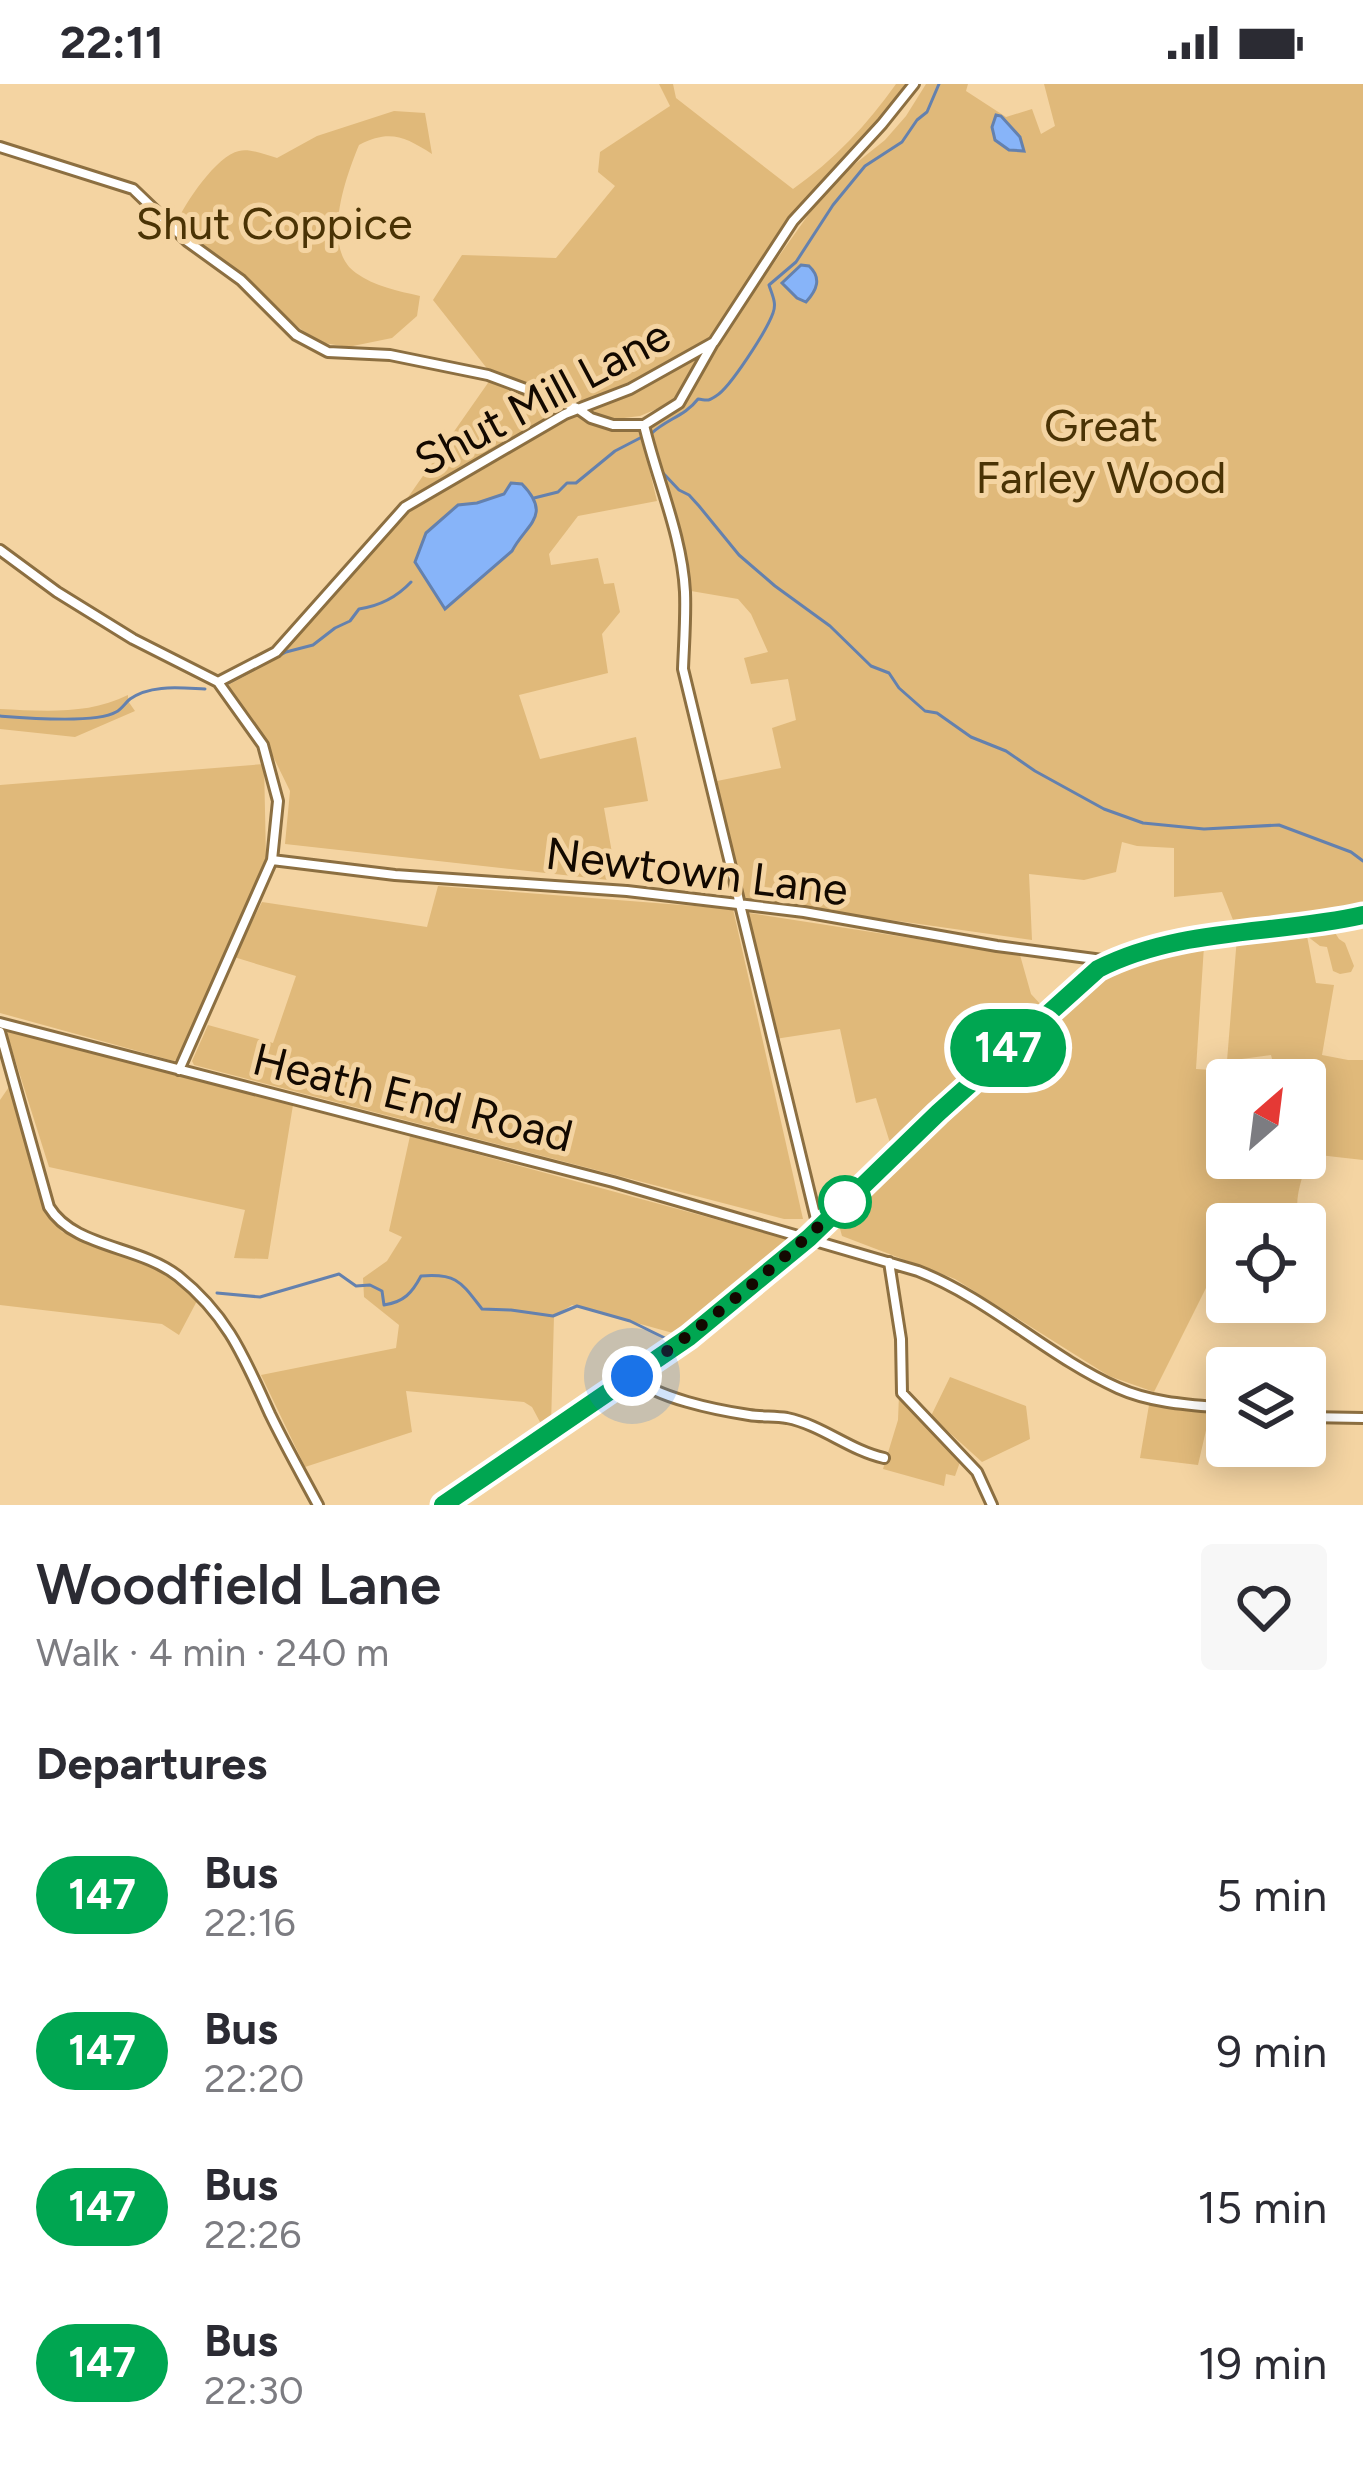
<!DOCTYPE html>
<html lang="en">
<head>
<meta charset="utf-8">
<style>
  :root { --surface:#fff; --page:#f7f7f7; --text:#2b2b33; --muted:#7c7c81 }
  body { margin:0; font-family:Figtree,sans-serif; background:var(--page); color:var(--text); height:100vh; display:flex; flex-direction:column; font-size:45px; white-space:nowrap }
  * { box-sizing:border-box; margin:0 }
  p { font-size:39px; color:var(--muted) }
  .icon { flex:none; width:66px; height:66px; fill:none; stroke:currentColor; stroke-width:2; stroke-linecap:round; stroke-linejoin:round }
  .map { position:relative; height:1421px; overflow:hidden }
  .side { display:flex; flex-direction:column; background:var(--surface); flex:1 }
  .side>* { flex:none }
  .badge { padding:0 24px; border-radius:39px; font-size:42px; line-height:78px }
  .needle { width:78px; rotate:28deg }
  .controls { position:absolute; left:1206px; top:975px; display:grid; gap:24px }
  .controls a { display:grid; place-items:center; width:120px; height:120px; border-radius:12px; background:var(--surface); box-shadow:0 6px 30px #0003; font-size:60px }
  .you { position:absolute; width:60px; height:60px; margin:-30px; border:9px solid #fff; border-radius:50%; background:#1a73e8; box-shadow:0 0 0 18px #1a73e833 }
  .map>.badge { position:absolute; translate:-50% -50%; box-shadow:0 0 0 6px #fff }
  h2 { padding:0 36px; font-size:45px; line-height:108px }
  .round { display:grid; place-items:center; flex:none; width:126px; height:126px; border-radius:12px; background:var(--page) }
  .head { display:flex; align-items:center; justify-content:space-between; height:204px; padding:0 36px }
  h1 { font-size:57px; font-weight:600; line-height:90px }
  ul { padding:0; list-style:none }
  li { display:flex; align-items:center; gap:36px; height:156px; padding:0 36px }
  li div { flex:1 }
  li b { display:block; font-size:45px }
  li em { font-style:normal }
  li .badge { min-width:132px; font-weight:700; text-align:center }
  .status { display:flex; justify-content:space-between; align-items:center; height:84px; padding:0 60px; background:var(--surface); direction:ltr }
  .status svg { height:33px; fill:currentColor }
  .map>svg:first-child { display:block }
  .green { fill:#e0b97a; fill-rule:evenodd }
  .water { fill:#87b4f9; stroke:#6481ae; stroke-width:3 }
  .lines { fill:none; stroke-linecap:round; stroke-linejoin:round }
  .stream { stroke:#6481ae; stroke-width:3 }
  .minor-casing { stroke:#8c6f41; stroke-width:14 }
  .minor { stroke:#fff; stroke-width:8 }
  .line-casing { stroke:#fff; stroke-width:27 }
  .line { stroke:#00a651; stroke-width:18 }
  .walk { stroke:#130900; stroke-width:12; stroke-dasharray:0 21.6 }
  .stop-dot { fill:#fff; stroke:#00a651; stroke-width:6 }
  .labels { text-anchor:middle; stroke-width:10; stroke-linejoin:round; paint-order:stroke }
  .park-label { font-size:45px; fill:#4a3305; stroke:#f4d4a2 }
  .street-label { font-size:45px; fill:#130900; stroke:#f4d4a2 }
</style>
</head>
<body>
<div class="status"><b>22:11</b><svg viewBox="0 0 49 12"><path d="M0 12V9h3v3zM5 12V6h3v6zM10 12V3h3v9zM15 12V0h3v12zM26 1h20v11H26zM47 4h2v5h-2z"/></svg></div>
<div class="map">
<svg width="1363" height="1421" viewBox="0 0 1363 1421">
  <rect width="100%" height="100%" fill="#f4d4a2"/>
  <path class="green" d="M 659,0 L 673,0 L 676,14 L 793,105 C 833,77 868,40 896,0 L 917,0 L 883,47 L 837,84 L 805,116 L 712,252 L 630,302 L 581,320 L 489,287 L 433,216 L 462,171 L 556,174 L 615,102 L 598,88 L 600,68 L 670,22 Z
    M 926,0 L 968,0 L 966,7 L 1006,33 L 1032,25 L 1041,50 L 1055,42 L 1044,0 L 1363,0 L 1363,820 L 1323,831 L 1233,836 L 1222,808 L 1174,813 L 1174,764 L 1137,762 L 1122,758 L 1116,788 L 1084,796 L 1029,790 L 1032,856 L 742,815 L 717,697 L 781,684 L 772,644 L 796,636 L 788,595 L 751,600 L 744,574 L 768,568 L 751,530 L 738,515 L 691,507 L 678,444 L 645,339 L 682,322 L 742,224 L 811,127 L 840,92 L 885,56 L 906,32 Z
    M 394,27 L 425,29 L 432,70 C 405,53 390,45 359,61 C 346,92 320,164 356,189 C 374,202 398,207 420,212 L 417,232 L 392,254 L 348,263 L 324,259 L 302,246 L 176,140 C 184,120 217,71 239,67 C 250,64 265,71 277,74 L 317,52 Z
    M 706,266 L 678,316 L 640,332 L 608,336 L 590,325 L 632,308 Z
    M 490,296 L 569,324 L 404,419 Z
    M 575,331 L 614,345 L 640,347 L 657,417 L 578,432 L 549,470 L 551,481 L 598,474 L 604,500 L 614,499 L 620,528 L 602,550 L 608,589 L 519,611 L 540,675 L 636,653 L 648,717 L 604,724 L 617,797 L 285,760 L 290,707 L 263,652 L 231,607 L 228,597 L 289,561 L 331,505 L 408,427 ZM 505,410 L 534,413 L 537,425 L 512,468 L 446,525 L 426,449 L 458,421 L 477,419 Z
    M 128,611 L 128,617 L 135,627 L 75,653 L 0,645 L 0,625 C 43,627 88,631 128,611 Z
    M 264,680 L 266,774 L 180,974 L 174,977 L 0,929 L 0,701 Z
    M 438,802 L 733,825 L 803,1135 L 784,1135 L 194,981 L 192,977 L 208,941 L 273,959 L 296,892 L 234,873 L 262,818 L 427,843 Z
    M 749,829 L 1020,871 L 1031,910 L 1043,923 L 891,1062 L 876,1014 L 856,1019 L 840,945 L 775,955 Z
    M 1332,844 L 1339,855 L 1345,859 L 1354,882 L 1351,888 L 1340,890 L 1333,887 L 1327,863 L 1320,862 L 1307,852 L 1316,899 L 1334,901 L 1322,971 L 1348,976 L 1363,976 L 1363,1076 L 1310,1070 C 1303,1091 1291,1119 1301,1140 L 1293,1140 L 1294,1133 L 1243,1131 L 1238,1140 L 1227,1140 L 1227,1162 L 1154,1308 L 1109,1292 L 955,1195 L 842,1152 L 839,1141 L 846,1125 L 924,1049 L 1089,900 L 1103,890 L 1204,862 L 1196,985 L 1228,987 L 1272,975 L 1271,971 L 1227,977 L 1237,853 L 1307,850 ZM 1227,996 L 1305,996 L 1305,1074 L 1227,1074 Z
    M 9,946 L 293,1021 L 268,1175 L 234,1174 L 245,1126 L 49,1083 L 7,950 Z
    M 11,1000 L 47,1127 L 62,1148 L 132,1173 L 166,1190 L 198,1215 L 179,1251 L 162,1240 L 0,1221 L 0,1016 Z
    M 410,1052 L 795,1157 L 680,1251 L 572,1221 L 554,1232 L 551,1341 L 536,1348 L 540,1338 L 532,1323 L 524,1318 L 406,1307 L 412,1348 L 305,1383 L 261,1291 L 396,1264 L 399,1241 L 364,1213 L 363,1194 L 387,1177 L 402,1153 L 389,1147 Z
    M 950,1293 L 1026,1322 L 1030,1355 L 982,1378 L 931,1332 Z
    M 899,1311 L 960,1378 L 955,1392 L 946,1390 L 944,1402 L 883,1385 L 898,1336 Z
    M 1149,1321 L 1210,1329 L 1198,1381 L 1140,1374 Z"/>
  <path class="water" d="M 996,31 L 1001,32 L 1020,53 L 1024,67 L 1009,66 L 995,56 L 992,43 Z
    M 801,181 L 809,182 C 822,194 817,206 806,218 L 797,214 L 782,199 Z
    M 511,399 L 522,400 C 553,432 526,440 512,467 L 445,525 L 415,478 L 426,449 L 458,421 L 477,419 L 504,410 Z"/>
  <g class="lines">
    <path class="stream" d="M 652,349 C 667,335 685,332 698,315 C 707,316 707,318 716,312 C 730,304 767,246 773,229 C 777,219 772,211 769,201 L 796,178 L 833,121 L 865,82 L 902,58 L 917,36 L 927,28 L 939,0
      M 663,389 L 679,406 L 689,411 L 699,422 L 739,471 L 775,502 L 830,542 L 871,582 L 889,589 L 899,604 L 925,627 L 937,629 L 971,653 L 1006,667 L 1035,687 L 1104,725 L 1143,739 L 1204,745 L 1279,741 L 1351,768 L 1363,777
      M 534,414 L 558,408 L 567,399 L 576,399 L 615,367 L 642,353
      M 226,600 L 286,568 L 313,561 L 335,544 L 350,537 L 359,525 C 379,522 397,513 411,498
      M 0,632 C 25,634 96,640 116,628 C 122,625 125,619 130,615 C 151,600 181,604 205,605
      M 217,1209 L 260,1213 L 339,1190 L 356,1202 L 370,1201 L 382,1207 L 384,1221 C 404,1218 412,1209 421,1192 C 457,1189 461,1198 482,1225 L 511,1226 L 553,1232 L 577,1222 L 630,1237 L 671,1257"/>
    <defs>
      <path id="minor" d="M 0,63 L 133,105 L 187,157 L 241,196 L 296,251 L 328,268 L 390,271 L 488,291 L 577,324 L 591,334 L 613,341 L 644,341 C 657,396 682,451 685,508 C 686,533 684,559 683,585 L 818,1143
        M 644,341 L 679,319 L 713,259
        M 0,466 L 57,508 L 133,555 L 218,598 L 263,661 L 278,717 L 272,776 L 179,986
        M 218,598 L 276,568 L 405,423 L 565,330 L 630,305 L 714,258 L 793,137 L 882,40 L 914,0
        M 272,776 L 395,791 L 627,807 L 738,820 L 804,828 L 997,862 L 1110,877
        M 0,939 L 613,1098 L 918,1187 C 990,1215 1047,1272 1118,1304 C 1151,1319 1191,1321 1227,1324
        M 0,948 L 49,1123 C 74,1164 138,1161 178,1192 C 228,1232 244,1273 270,1330 C 285,1361 302,1391 318,1421
        M 889,1178 L 901,1255 L 902,1309 L 977,1388 L 992,1421
        M 632,1292 C 656,1314 716,1326 749,1331 C 761,1333 775,1332 787,1334 C 822,1341 849,1366 884,1374
        M 1305,1333 L 1363,1334
        M 443,1421 L 689,1253 L 809,1153 L 938,1029 L 1098,885 L 1133,871 L 1212,852 L 1246,846 L 1306,843 L 1363,831"/>
    </defs>
    <use href="#minor" class="minor-casing"/>
    <use href="#minor" class="minor"/>
  </g>
  <g class="lines">
    <defs>
      <path id="line" d="M 443,1421 L 689,1253 L 809,1154 L 938,1029 L 1098,885 C 1180,843 1276,851 1363,831"/>
    </defs>
    <use href="#line" class="line-casing"/>
    <use href="#line" class="line"/>
    <path class="walk" d="M 632,1292 C 709,1239 780,1179 847,1116 L 845,1118"/>
  </g>
  <circle class="stop-dot" cx="845" cy="1118" r="24"/>
  <g class="labels">
    <g class="park-label">
      <text x="274" y="155">Shut Coppice</text>
      <text x="1101" y="357">Great<tspan x="1101" dy="52">Farley Wood</tspan></text>
    </g>
    <g class="street-label">
      <text transform="translate(542 313) rotate(-28)" y="16">Shut Mill Lane</text>
      <text transform="translate(697 787) rotate(7)" y="16">Newtown Lane</text>
      <text transform="translate(413 1013) rotate(14)" y="16">Heath End Road</text>
    </g>
  </g>
</svg>
<div class="controls">
<a><svg class="needle" viewBox="-14 -14 28 28"><path d="M0-13l5 13h-10z" fill="#e53935"/><path d="M0 13l5-13h-10z" fill="#7c7c81"/></svg></a>
<a><svg class="icon" aria-label="locate" viewBox="0 0 24 24"><circle cx="12" cy="12" r="6"/><path d="M12 2v4M12 18v4M2 12h4M18 12h4"/></svg></a>
<a><svg class="icon" aria-label="layers" viewBox="0 0 24 24"><path d="M12 4l9 5-9 5-9-5zM3 14l9 5 9-5"/></svg></a>
</div>
<div class="you" style="left:632px;top:1292px"></div>
<b class="badge" style="left:1008px;top:964px;background:#00a651;color:#fff">147</b>
</div>
<section class="side">
<div class="head"><div><h1>Woodfield Lane</h1><p>Walk · 4 min · 240 m</p></div><a class="round"><svg class="icon" aria-label="heart" viewBox="0 0 24 24"><path d="M12 20l-8-8c-3-5 5-10 8-4 3-6 11-1 8 4z"/></svg></a></div>
<h2>Departures</h2>
<ul>
<li><span class="badge" style="background:#00a651;color:#fff">147</span><div><b>Bus</b><p>22:16</p></div><em>5 min</em></li>
<li><span class="badge" style="background:#00a651;color:#fff">147</span><div><b>Bus</b><p>22:20</p></div><em>9 min</em></li>
<li><span class="badge" style="background:#00a651;color:#fff">147</span><div><b>Bus</b><p>22:26</p></div><em>15 min</em></li>
<li><span class="badge" style="background:#00a651;color:#fff">147</span><div><b>Bus</b><p>22:30</p></div><em>19 min</em></li>
</ul>
</section>
</body>
</html>
